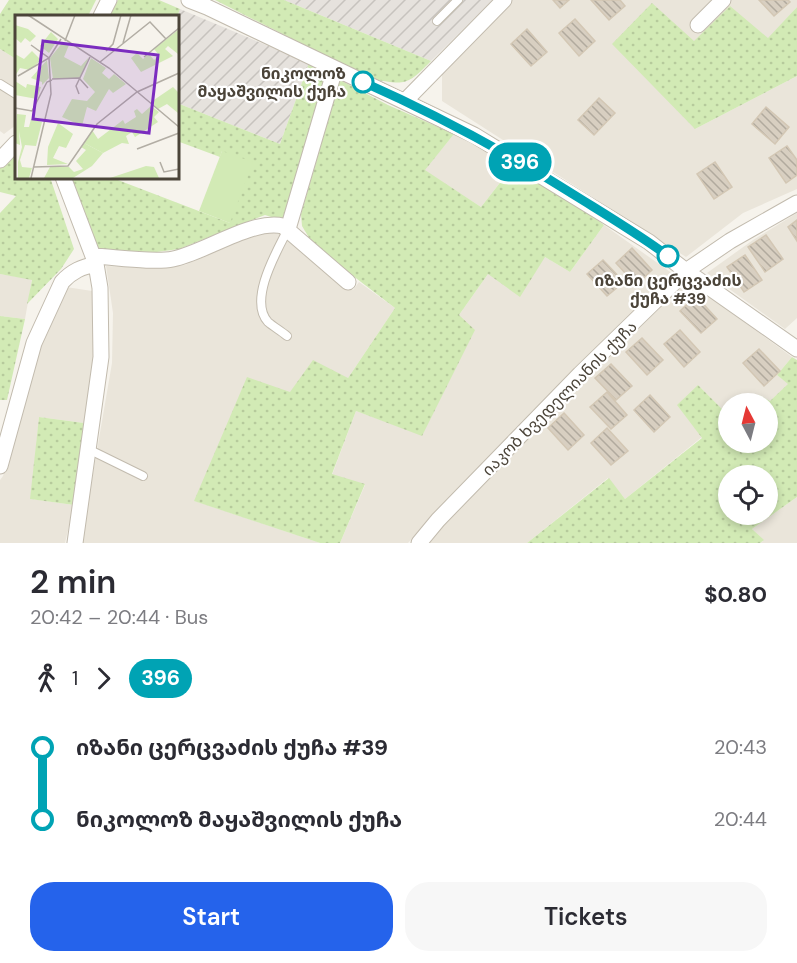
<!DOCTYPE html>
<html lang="en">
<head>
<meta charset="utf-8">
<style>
  :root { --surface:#fff; --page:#f7f7f7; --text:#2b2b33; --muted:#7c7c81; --accent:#2563eb }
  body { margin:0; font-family:"DM Sans","Noto Sans Georgian",sans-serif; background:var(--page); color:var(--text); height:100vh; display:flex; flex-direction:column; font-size:22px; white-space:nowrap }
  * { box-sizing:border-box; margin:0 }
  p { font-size:20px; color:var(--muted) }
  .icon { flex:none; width:33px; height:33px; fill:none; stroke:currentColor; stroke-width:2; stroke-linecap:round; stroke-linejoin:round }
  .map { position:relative; height:543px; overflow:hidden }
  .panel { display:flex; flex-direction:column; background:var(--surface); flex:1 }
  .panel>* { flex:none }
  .badge { padding:0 12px; border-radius:20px; font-size:21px; line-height:39px }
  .needle { width:39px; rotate:353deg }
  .buttons { position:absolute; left:718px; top:393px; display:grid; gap:12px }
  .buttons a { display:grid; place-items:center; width:60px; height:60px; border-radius:50%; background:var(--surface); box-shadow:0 3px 9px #0003; font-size:30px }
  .map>.badge { position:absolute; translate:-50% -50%; box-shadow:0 0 0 3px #fff }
  .legs { display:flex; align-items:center; gap:9px; height:66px; padding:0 30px; font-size:20px }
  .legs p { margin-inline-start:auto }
  .summary { display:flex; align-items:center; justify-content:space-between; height:102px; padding:0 30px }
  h1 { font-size:33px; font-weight:600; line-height:45px }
  .primary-button { display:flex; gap:12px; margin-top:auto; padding:12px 30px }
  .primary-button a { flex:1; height:69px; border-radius:24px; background:var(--accent); color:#fff; font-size:24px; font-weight:600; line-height:69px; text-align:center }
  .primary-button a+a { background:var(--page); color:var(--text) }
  ul { padding:0 30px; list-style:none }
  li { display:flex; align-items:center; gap:21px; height:72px; font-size:22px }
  li i { display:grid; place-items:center; width:9px; height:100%; margin:0 8px; background:currentColor }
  li i::after { content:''; width:15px; height:15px; margin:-8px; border:4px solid; border-radius:50%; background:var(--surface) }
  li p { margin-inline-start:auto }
  li:first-child i { background:linear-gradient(#0000 50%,currentColor 0) }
  li:last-child i { background:linear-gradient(currentColor 50%,#0000 0) }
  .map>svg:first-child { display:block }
  .residential { fill:#eae5da }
  .industrial { fill:url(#industrial-furrows) }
  .grass { fill:url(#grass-dots); fill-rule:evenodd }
  .pitch { fill:#d2eab5 }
  .building { fill:url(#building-back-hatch); stroke:#d3c7b4; stroke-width:1.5 }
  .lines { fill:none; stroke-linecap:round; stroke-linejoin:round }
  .lane-casing { stroke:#c2bbae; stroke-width:10 }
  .street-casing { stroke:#c2bbae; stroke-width:17 }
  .lane { stroke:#fff; stroke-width:8 }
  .street { stroke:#fff; stroke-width:15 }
  .line-1-casing { stroke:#fff; stroke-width:14 }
  .line-1 { stroke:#00a3b4; stroke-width:9 }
  .stop-1-dot { fill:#fff; stroke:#00a3b4; stroke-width:3 }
  .labels { text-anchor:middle; stroke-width:4.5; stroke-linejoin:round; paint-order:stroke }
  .stop-label { font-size:16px; font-weight:bold; fill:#4b4439; stroke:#fff; text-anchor:end }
  .street-label { font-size:16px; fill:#4b4439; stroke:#fff }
  .inset-road { fill:none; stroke:#b2ada4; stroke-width:1.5 }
  .view { fill:#7b2cbf; fill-opacity:0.15; stroke:#7b2cbf; stroke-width:3 }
  .inset-edge { fill:none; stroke:#4b4439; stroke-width:3 }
</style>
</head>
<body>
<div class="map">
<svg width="797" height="543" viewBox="0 0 797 543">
  <defs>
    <pattern id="industrial-furrows" width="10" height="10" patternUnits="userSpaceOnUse" patternTransform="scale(1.5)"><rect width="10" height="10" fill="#e6e2dd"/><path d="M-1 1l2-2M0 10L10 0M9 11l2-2" fill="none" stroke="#c7c3be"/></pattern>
    <pattern id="grass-dots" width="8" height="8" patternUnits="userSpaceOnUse" patternTransform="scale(1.5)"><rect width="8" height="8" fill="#d2eab5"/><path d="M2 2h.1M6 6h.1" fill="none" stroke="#b6ca9c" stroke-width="1.8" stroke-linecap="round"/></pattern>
    <pattern id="building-back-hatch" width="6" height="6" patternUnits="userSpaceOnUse" patternTransform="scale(1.5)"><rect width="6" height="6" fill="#d8cfc1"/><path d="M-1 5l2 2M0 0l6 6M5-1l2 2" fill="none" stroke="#b1aa9e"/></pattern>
  </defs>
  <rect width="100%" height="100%" fill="#f6f3ec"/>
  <path class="residential" d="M 512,0 L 797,0 L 797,7 L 768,39 L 695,129 L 797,76 L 797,189 L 743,213 L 686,257 L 442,101 L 442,73 Z
    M 0,49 L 16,59 L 16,125 L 4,134 L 0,131 Z
    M 454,134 L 514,165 L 481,207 L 424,170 Z
    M 797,213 L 797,318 L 785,329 L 707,273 L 753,240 Z
    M 604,225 L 673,274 L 433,514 L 408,543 L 340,543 L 365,485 L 332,475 L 356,411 L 422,435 L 459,315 L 488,274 L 545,257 L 570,272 Z
    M 262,231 L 280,234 L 353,290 L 359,282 L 395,308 L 348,378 L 290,392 L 195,501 L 320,543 L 81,543 L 112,363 L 113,313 L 106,266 L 155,268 L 185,265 Z
    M 0,274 L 32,279 L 25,319 L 0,316 Z
    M 688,281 L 792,357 L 777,375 L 789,384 L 770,401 L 759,395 L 752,403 L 729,404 L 729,416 L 698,385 L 702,437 L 625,499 L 608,478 L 527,543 L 427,543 L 570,393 Z
    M 66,287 L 92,291 L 96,356 L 84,423 L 39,417 L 31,499 L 74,505 L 65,543 L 0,543 L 0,480 L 3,476 L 42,343 Z
    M 797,497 L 797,543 L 760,543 L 763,541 L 752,529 Z"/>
  <path class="industrial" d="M 284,0 L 493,0 L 431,61 Z
    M 180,9 L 309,63 L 280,144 L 177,103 L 177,17 Z"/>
  <path class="grass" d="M 9,0 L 96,0 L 88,16 L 16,16 L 16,59 L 0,49 L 0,14 Z
    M 118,0 L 159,0 L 180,9 L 177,17 L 109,16 Z
    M 215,0 L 284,0 L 431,61 C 407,86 405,85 372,79 Z
    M 652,3 L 694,41 L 730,6 L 768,38 L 797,7 L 797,76 L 695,129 L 612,44 Z
    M 309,63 L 328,71 L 284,221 L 265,215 L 179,249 L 157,252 L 98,251 L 67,177 L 110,177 L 230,223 L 222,151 L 220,157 L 177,141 L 177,103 L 280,144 Z
    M 340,80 L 388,105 L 454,134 L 425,170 L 481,207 L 514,165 L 563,194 L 604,225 L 570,272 L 545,257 L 520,297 L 488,274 L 459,315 L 475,330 L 422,436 L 356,411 L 332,474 L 365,484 L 340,543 L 320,543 L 194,501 L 247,377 L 290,392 L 313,360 L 348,378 L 395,308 L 314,246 L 302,226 L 301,214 Z
    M 16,150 L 16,177 L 50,177 L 74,249 L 61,269 L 27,304 L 32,280 L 0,274 L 0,213 L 16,196 L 0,192 L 0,166 Z
    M 0,316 L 25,319 L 7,400 L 0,400 Z
    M 792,357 L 797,360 L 797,497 L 752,529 L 764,540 L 760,543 L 527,543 L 609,478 L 625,499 L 702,438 L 677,405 L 698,385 L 729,416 L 729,442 L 768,442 L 768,404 L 752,403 L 759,395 L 770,401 L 788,384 L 777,375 ZM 729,476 L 768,476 L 768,514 L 729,514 Z
    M 39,417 L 84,423 L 74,505 L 30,499 Z"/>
  <path class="pitch" d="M 222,151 L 253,162 L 230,223 L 199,211 Z"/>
  <path class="building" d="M 553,0 L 569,0 L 560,8 Z
    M 591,0 L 620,0 L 625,6 L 609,20 Z
    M 759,0 L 788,0 L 790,2 L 774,16 Z
    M 575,19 L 595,41 L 579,56 L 559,33 Z
    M 527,29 L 547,52 L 531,66 L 511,44 Z
    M 599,98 L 615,113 L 594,135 L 578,120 Z
    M 766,107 L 789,127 L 775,144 L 752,124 Z
    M 787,146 L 797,160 L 797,175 L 786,183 L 769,158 Z
    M 715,162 L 732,187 L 714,199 L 697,174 Z
    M 797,220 L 797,241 L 788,227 Z
    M 766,235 L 783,259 L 765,272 L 748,247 Z
    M 632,248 L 652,270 L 636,285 L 616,263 Z
    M 745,255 L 762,280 L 744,292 L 727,267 Z
    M 603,260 L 624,282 L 607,296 L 587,274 Z
    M 696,296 L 717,319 L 701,333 L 680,311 Z
    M 680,330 L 700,352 L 684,367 L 664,344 Z
    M 642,338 L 663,360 L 647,375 L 626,352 Z
    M 759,349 L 780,371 L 764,386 L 743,363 Z
    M 611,364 L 632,386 L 616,400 L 595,378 Z
    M 607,392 L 627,415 L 611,429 L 590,407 Z
    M 650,395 L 670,417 L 654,432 L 634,410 Z
    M 564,413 L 584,435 L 568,450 L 548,428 Z
    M 607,428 L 628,451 L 611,465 L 591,443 Z"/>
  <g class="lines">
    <defs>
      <path id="lane" d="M 437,21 L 458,0
        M 0,84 L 16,94
        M 287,336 C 281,331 274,327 268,322 C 248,300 277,251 288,229
        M 88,449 L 143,476"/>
      <path id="street" d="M 189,0 L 207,7 L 474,135 L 649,242 L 686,271 L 797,349
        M 101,16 L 109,0
        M 698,25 L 723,0
        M 405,101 L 504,0
        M 0,160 L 16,143
        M 63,177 L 96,264 L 100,288 L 101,357 L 75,543
        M 288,229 L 335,69
        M 93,256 C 114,257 154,263 173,259 C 206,252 252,219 283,226 L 348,282
        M 0,466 L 34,343 L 62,282 C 72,271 82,267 96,264
        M 419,543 L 438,520 L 580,374 L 686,271 L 730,241 L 797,203"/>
    </defs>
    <use href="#lane" class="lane-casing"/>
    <use href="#street" class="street-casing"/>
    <use href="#lane" class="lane"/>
    <use href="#street" class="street"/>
  </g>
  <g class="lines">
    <defs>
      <path id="line-1" d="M 363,82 C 440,116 513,156 584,201 C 613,219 641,236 668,256"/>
    </defs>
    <use href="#line-1" class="line-1-casing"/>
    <use href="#line-1" class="line-1"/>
  </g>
  <g class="stop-1-dot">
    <circle cx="363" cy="82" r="10"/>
    <circle cx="668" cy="256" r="10"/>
  </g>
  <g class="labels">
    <g class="stop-label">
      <text x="346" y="79">ნიკოლოზ<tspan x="346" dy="18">მაყაშვილის ქუჩა</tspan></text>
      <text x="668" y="286" text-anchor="middle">იზანი ცერცვაძის<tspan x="668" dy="18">ქუჩა #39</tspan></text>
    </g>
    <g class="street-label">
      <text transform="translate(559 398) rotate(-45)" y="6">იაკობ ხვედელიანის ქუჩა</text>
    </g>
  </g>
  <g transform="translate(15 15)">
    <rect width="164" height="164" fill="#f6f3ec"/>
    <path d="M 0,10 L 13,14 L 21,21 L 15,27 L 10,23 L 6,28 L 0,23 ZM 163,15 L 163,39 L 153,31 L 150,34 L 158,41 L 126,57 L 116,43 L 122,38 L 128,44 L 134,39 L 139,45 L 144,40 L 139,34 ZM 36,17 L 43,24 L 34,38 L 25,31 ZM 48,27 L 54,30 L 49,42 L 66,51 L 74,42 L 65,63 L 38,64 L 35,43 ZM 17,36 L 26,45 L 15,55 L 5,53 L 0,61 L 0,39 L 9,44 ZM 76,43 L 91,53 L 87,58 L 94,64 L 99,59 L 111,69 L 98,78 L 94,74 L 81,96 L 72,92 L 67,111 L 47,102 L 57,84 L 72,86 L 80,77 L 68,64 ZM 32,45 L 34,63 L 27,70 L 27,67 L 16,63 ZM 0,66 L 11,73 L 12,69 L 26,72 L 22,84 L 0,80 ZM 158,72 L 163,77 L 163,98 L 152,89 L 143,94 L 136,87 ZM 136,91 L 144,97 L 139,102 L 143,107 L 120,122 L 117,117 L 111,121 L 114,129 L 107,128 L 88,138 L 69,128 L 77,115 L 83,124 L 108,105 L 110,109 L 121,102 L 119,96 L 122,94 L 127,99 ZM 2,99 L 11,100 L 9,112 L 14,112 L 16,104 L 27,107 L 21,131 L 10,130 L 5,145 L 7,152 L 17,153 L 14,163 L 3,163 L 3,147 L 7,132 L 4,116 L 5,130 L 0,128 ZM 43,108 L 58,119 L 51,133 L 44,131 L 38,143 L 53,149 L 32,150 L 33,132 Z" fill="#d2eab5"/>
    <path d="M 69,128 L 88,138 L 77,151 L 58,163 L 29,163 L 35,152 L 54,152 L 59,157 L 68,154 L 61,146 L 71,135 L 66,132 Z" fill="#d2eab5"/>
    <path d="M 131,151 L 139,152 L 144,163 L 95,163 Z" fill="#d2eab5"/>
    <path class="inset-road" d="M 13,0 L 94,53 L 164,112M 50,26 L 60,0M 108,28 L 116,0M 91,36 L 98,29 L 106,0M 129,42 L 164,13M 85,47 L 135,7 L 151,24M 3,61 L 34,43 L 16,30M 37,64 L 64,63 L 73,73M 64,79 L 61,71 L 75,42M 0,93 L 17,96 L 32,67 L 37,65M 122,134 L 164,118M 145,147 L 149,157 L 164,154M 19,152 L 53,151 L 82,109 L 122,77 L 164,58M 16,163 L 36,79 L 34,43 L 46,24"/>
    <path class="view" d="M 28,26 L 143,40 L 134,118 L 18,104 Z"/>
    <rect width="164" height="164" class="inset-edge"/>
  </g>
</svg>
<div class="buttons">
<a><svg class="needle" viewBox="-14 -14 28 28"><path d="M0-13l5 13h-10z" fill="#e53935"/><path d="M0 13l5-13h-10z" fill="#7c7c81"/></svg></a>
<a><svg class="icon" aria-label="locate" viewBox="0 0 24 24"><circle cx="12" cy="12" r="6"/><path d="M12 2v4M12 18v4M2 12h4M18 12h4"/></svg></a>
</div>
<b class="badge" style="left:520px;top:162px;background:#00a3b4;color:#fff">396</b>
</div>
<section class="panel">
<div class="summary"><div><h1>2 min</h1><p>20:42 – 20:44 · Bus</p></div><b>$0.80</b></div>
<div class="legs"><svg class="icon" aria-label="walk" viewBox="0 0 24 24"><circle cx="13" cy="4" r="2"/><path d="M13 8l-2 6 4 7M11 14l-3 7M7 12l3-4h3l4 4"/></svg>1<svg class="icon" aria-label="forward" viewBox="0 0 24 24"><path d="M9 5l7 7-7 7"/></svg><b class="badge" style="background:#00a3b4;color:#fff">396</b></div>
<ul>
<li><i style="color:#00a3b4"></i><b>იზანი ცერცვაძის ქუჩა #39</b><p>20:43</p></li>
<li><i style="color:#00a3b4"></i><b>ნიკოლოზ მაყაშვილის ქუჩა</b><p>20:44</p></li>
</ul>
<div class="primary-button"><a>Start</a><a>Tickets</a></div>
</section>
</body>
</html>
